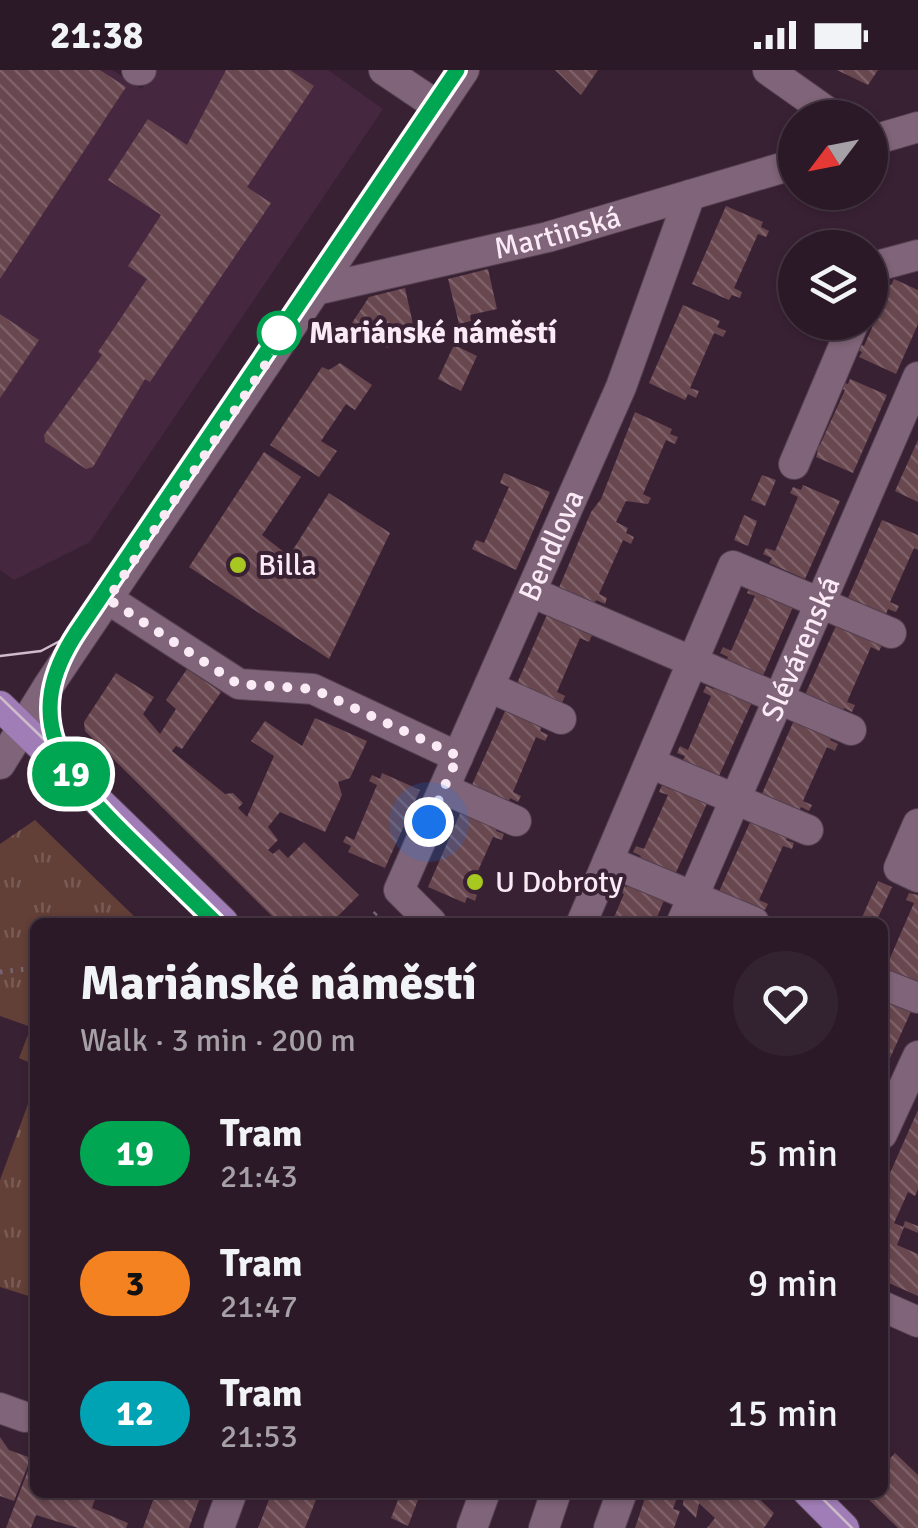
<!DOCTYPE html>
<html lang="en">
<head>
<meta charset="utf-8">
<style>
  :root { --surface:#2b1927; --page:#33222f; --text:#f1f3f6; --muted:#a6a0a7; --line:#473844 }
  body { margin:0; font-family:Signika,sans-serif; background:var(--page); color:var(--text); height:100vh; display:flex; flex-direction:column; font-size:38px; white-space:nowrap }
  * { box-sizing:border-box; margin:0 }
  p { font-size:32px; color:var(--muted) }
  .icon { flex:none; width:55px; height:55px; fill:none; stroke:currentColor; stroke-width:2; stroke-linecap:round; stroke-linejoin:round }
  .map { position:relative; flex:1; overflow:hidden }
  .drawer { position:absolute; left:30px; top:848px; width:858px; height:580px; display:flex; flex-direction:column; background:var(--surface); border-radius:15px; box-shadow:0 2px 8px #0004,0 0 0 2px var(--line) }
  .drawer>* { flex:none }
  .badge { padding:0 20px; border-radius:32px; font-size:35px; line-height:65px }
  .needle { width:65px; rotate:238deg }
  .buttons { position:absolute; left:778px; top:30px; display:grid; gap:20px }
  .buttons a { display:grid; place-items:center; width:110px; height:110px; border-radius:50%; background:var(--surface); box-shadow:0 2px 8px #0004,0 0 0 2px var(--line); font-size:50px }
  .you { position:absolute; width:50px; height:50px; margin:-25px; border:8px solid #fff; border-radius:50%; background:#1a73e8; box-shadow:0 0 0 15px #1a73e833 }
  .map>.badge { position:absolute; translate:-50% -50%; box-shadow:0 0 0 5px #fff }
  .round { display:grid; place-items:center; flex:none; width:105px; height:105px; border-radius:52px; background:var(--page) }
  .headline { display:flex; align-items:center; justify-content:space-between; height:170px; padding:0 50px }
  h1 { font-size:48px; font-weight:700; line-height:75px }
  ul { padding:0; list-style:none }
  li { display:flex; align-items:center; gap:30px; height:130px; padding:0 50px }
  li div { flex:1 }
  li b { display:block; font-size:38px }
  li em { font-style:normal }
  li .badge { min-width:110px; font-weight:700; text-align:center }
  .status { display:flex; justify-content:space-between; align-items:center; height:70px; padding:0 50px; background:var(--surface); direction:ltr }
  .status svg { height:28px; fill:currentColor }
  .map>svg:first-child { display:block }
  .built { fill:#45273f }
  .grass { fill:url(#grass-tufts) }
  .building { fill:url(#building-back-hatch) }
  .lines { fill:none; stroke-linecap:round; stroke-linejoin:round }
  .minor-casing { stroke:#544050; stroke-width:32 }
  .major-casing { stroke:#544050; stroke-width:32 }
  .path { stroke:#796474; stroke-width:5; stroke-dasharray:2.5 8; stroke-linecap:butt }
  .minor { stroke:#806479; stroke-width:30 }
  .major { stroke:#a07db7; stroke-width:30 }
  .tram { stroke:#cebcca; stroke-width:2.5 }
  .line-casing { stroke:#fff; stroke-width:22 }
  .line { stroke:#00a651; stroke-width:15 }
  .walk { stroke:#faeaf6; stroke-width:10; stroke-dasharray:0 18 }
  .stop-dot { fill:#fff; stroke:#00a651; stroke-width:5 }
  .poi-dot { fill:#a7c820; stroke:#392134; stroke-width:4 }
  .labels { text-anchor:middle; stroke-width:8; stroke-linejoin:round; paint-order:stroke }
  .street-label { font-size:30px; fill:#faeaf6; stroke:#392134 }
  .stop-label { font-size:30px; font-weight:bold; fill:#faeaf6; stroke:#392134; text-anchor:start }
  .poi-label { font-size:30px; fill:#faeaf6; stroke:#392134; text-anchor:start }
</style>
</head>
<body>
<div class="status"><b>21:38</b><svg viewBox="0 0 49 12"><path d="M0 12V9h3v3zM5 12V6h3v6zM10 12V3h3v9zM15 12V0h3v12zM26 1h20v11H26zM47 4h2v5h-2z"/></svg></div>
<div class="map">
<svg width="918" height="1458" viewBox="0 0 918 1458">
  <defs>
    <pattern id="grass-tufts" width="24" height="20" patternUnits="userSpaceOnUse" patternTransform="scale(2.5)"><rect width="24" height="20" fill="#623f37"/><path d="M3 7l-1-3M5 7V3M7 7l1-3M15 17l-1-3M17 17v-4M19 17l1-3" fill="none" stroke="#795b55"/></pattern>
    <pattern id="building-back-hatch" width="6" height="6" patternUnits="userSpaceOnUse" patternTransform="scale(2.5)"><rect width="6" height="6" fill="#69474f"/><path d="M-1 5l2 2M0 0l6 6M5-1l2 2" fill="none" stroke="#7f6269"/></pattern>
  </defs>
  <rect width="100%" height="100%" fill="#392134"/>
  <path class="built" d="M 0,0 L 112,0 L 142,19 L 155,0 L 328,0 L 383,39 L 90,472 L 14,510 L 0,500 Z"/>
  <path class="grass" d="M 35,750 L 140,852 L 35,852 L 35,995 L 19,988 L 31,957 L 0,946 L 0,774 Z
    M 35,1015 L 35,1228 L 0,1217 L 0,1110 Z"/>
  <path class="building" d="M 0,0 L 100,0 L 126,17 L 0,209 Z
    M 226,0 L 290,0 L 314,16 L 247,117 L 271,133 L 150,312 L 145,309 L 93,397 L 86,399 L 45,372 L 44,365 L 102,285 L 98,282 L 147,209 L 128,196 L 161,145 L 108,110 L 148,49 L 187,75 Z
    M 555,0 L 598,0 L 581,25 Z
    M 837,0 L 878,0 L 868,15 Z
    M 726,136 L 763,152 L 761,157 L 769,161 L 766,167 L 758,164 L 734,218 L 742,222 L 740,228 L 732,225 L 729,230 L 692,214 Z
    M 488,199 L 497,239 L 470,245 L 471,251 L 459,254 L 448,209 Z
    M 894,209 L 918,220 L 918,254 L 896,304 L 859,287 L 862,282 L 853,278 L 856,272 L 864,276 L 888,221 L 880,218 L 883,212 L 891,215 Z
    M 405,218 L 414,259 L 400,262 L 388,278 L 352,253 L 369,227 Z
    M 683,235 L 720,251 L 717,257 L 726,261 L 723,267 L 714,263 L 690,318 L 699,321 L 696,328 L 688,324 L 685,330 L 649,313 Z
    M 0,244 L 39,270 L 0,328 Z
    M 454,275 L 477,286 L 461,321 L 438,309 Z
    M 340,293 L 372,315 L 355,340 L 346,334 L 321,371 L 337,381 L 319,407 L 270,375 L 322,297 L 329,300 Z
    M 850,309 L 887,325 L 853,403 L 816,387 L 818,381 L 810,378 L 813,371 L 820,375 L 845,320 L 837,317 L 839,311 L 848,314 Z
    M 635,342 L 672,359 L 670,364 L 678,367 L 675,374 L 666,370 L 643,424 L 651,428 L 648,434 L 626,431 L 616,452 L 628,458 L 626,463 L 634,467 L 631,474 L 623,470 L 599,524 L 607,528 L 605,534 L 596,530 L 594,536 L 558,520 L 591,442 L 601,429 Z
    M 918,370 L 918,432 L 895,421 Z
    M 264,382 L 301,407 L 262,465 L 289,486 L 329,423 L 390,463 L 329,589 L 189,497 Z
    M 504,403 L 550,422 L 516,500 L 472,479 L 476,470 L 484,473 L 509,417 L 500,413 Z
    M 762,405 L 776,410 L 765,436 L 751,430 Z
    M 803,415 L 840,431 L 805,509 L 769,493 L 772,488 L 763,484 L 766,478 L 775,481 L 798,427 L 790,423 L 793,417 L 801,420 Z
    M 744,445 L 757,451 L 748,476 L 734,470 Z
    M 882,450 L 918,465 L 918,480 L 914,478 L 890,532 L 899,536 L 896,542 L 888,539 L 886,544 L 848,528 Z
    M 750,516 L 796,530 L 762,608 L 726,592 L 728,587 L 720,583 L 723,577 L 731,581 L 755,526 L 747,523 Z
    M 549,540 L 586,556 L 583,562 L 592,565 L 589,572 L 580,568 L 557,622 L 565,626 L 562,633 L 554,629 L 552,635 L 515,618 Z
    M 839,549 L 882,575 L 879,581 L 871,577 L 847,632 L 855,635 L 852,642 L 844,638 L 842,644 L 804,627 Z
    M 187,599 L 221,622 L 182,679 L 176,676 L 172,681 L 225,724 L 233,723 L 243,733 L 238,738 L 247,747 L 274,686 L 251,671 L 265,651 L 302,676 L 315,648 L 367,671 L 350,708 L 338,712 L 342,725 L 325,762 L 280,742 L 268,757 L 278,770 L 268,780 L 273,784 L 279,779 L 288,788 L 304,772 L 359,825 L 332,852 L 278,852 L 85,661 L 84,652 L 116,603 L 154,627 L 143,644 L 160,664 L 176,639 L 166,630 Z
    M 716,614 L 753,630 L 718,708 L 682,692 L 685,686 L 677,683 L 680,676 L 688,680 L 711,626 L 703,622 L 706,616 L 714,619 Z
    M 506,639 L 542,656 L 540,661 L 548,665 L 545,671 L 536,667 L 513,722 L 521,726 L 518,732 L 510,728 L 508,734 L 471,717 Z
    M 795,648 L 833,665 L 830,670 L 838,674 L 835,681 L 827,677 L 803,731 L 812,735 L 809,741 L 801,737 L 798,743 L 761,726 Z
    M 382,703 L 420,720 L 385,798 L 348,782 L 351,776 L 343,772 L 346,766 L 354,770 L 377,715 L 369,711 L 372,705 L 380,709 Z
    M 673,713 L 709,729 L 674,807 L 638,791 L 641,786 L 633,782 L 636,776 L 644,779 L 668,725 L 659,722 L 662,715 L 670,719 Z
    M 462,739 L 499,755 L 496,761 L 504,764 L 502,770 L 493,767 L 469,821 L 477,825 L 475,831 L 467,827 L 465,833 L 428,817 Z
    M 752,748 L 789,764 L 786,770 L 794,773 L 792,779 L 783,776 L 759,830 L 768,834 L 765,840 L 757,837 L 755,842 L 717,826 Z
    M 878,811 L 892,817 L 876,852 L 860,852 Z
    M 629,812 L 665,828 L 655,852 L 612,852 L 624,824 L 616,821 L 619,814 L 627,817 Z
    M 909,823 L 918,825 L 918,914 L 885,900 L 887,894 L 882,892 L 882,885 L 890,888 L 914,833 L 906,830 Z
    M 882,924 L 913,937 L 882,1006 Z
    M 918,1040 L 918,1119 L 915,1126 L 908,1122 L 894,1153 L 903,1157 L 905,1151 L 918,1156 L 918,1163 L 904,1157 L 897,1175 L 918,1184 L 918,1226 L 882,1210 L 882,1121 Z
    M 0,1367 L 9,1380 L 31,1388 L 14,1431 L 0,1426 Z
    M 35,1382 L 35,1422 L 97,1422 L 92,1438 L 128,1453 L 126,1458 L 78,1458 L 36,1445 L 31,1458 L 6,1458 Z
    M 895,1383 L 918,1405 L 918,1458 L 898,1458 L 861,1422 L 882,1422 L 882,1397 Z
    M 156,1422 L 202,1422 L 189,1458 L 143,1458 Z
    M 272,1422 L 319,1422 L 305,1458 L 258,1458 Z
    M 401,1422 L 421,1422 L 408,1456 L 391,1448 Z
    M 647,1422 L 679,1422 L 673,1439 L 680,1441 L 674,1458 L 635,1458 Z
    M 684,1422 L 752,1422 L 774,1443 L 764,1458 L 707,1458 L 715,1448 L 699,1433 L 696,1448 L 683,1435 Z"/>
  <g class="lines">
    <defs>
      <g id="minor">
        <path d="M 137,0 L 141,0"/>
        <path d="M 384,0 L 439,37"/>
        <path d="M 768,0 L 836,48"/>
        <path d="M 870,71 L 918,57"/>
        <path d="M 870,213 L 877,196 L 918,185"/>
        <path id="s1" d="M 316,220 L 548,167 L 795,94"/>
        <path d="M 794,394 L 854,252"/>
        <path d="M 531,522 L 851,660"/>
        <path d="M 108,529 L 239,614 L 313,619 L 458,687"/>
        <path d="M 489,617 L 561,649"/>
        <path d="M 650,693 L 808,760"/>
        <path d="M 0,694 L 49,615 L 464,0"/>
        <path d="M 444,719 L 516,751"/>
        <path d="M 918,754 L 899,798 L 918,807"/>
        <path d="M 608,791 L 754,852"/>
        <path id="s2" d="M 431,852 L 399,820 L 621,317 L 690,125"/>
        <path d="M 582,852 L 733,496 L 891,563"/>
        <path id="s3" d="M 682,852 L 918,307"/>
        <path d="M 882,914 L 918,928"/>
        <path d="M 882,1064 L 918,986"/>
        <path d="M 882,1236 L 918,1252"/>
        <path d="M 0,1338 L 25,1347"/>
        <path d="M 219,1458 L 232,1422"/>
        <path d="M 472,1458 L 485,1422"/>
        <path d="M 544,1458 L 556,1422"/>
        <path d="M 609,1458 L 622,1422"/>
      </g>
      <path id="major" d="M 0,636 L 223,852
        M 808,1422 L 844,1458"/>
    </defs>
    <use href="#minor" class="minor-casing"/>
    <use href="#major" class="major-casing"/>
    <path class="path" d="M 367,852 L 379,840
      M 0,902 L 35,898"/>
    <use href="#minor" class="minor"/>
    <use href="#major" class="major"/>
    <path class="tram" d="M 0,586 L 41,581 L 75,563
      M 0,627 L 56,681
      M 215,852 C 186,824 157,795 128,767 C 63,703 20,650 77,562 L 457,0
      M 816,1422 L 852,1458"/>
  </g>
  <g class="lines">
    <defs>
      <path id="line" d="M 215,852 C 186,824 157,795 128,767 C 63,703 19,650 77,562 L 457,0"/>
    </defs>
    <use href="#line" class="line-casing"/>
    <use href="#line" class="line"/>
    <path class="walk" d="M 279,263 L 274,282 L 108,529 L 238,614 L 313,619 L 458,686 L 429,752"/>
  </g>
  <circle class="stop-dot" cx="279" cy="263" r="20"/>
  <g class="poi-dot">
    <circle cx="238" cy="495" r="10"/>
    <circle cx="475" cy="812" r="10"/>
  </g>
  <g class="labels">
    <g class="street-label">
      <text dy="10" stroke="none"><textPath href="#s1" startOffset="248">Martinská</textPath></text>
      <text dy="10" stroke="none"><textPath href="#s2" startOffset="422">Bendlova</textPath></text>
      <text dy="10" stroke="none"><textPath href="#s3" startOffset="298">Slévárenská</textPath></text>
    </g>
    <g class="stop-label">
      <text x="309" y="273">Mariánské náměstí</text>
    </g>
    <g class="poi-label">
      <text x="258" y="505">Billa</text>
      <text x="495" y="822">U Dobroty</text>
    </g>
  </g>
</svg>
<div class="buttons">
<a><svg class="needle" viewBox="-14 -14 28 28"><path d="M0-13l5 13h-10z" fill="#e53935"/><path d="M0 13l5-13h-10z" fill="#a6a0a7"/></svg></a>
<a><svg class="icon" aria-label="layers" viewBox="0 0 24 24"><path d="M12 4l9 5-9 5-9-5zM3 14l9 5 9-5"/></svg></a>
</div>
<div class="you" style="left:429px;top:752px"></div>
<b class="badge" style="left:71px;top:704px;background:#00a651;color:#fff">19</b>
<section class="drawer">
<div class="headline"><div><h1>Mariánské náměstí</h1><p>Walk · 3 min · 200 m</p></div><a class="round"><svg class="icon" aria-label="heart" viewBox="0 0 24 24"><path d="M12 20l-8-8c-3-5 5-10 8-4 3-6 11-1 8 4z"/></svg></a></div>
<ul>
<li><span class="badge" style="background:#00a651;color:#fff">19</span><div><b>Tram</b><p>21:43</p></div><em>5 min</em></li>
<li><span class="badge" style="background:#f58220;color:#111">3</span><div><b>Tram</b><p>21:47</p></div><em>9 min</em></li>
<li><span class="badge" style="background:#00a3b4;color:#fff">12</span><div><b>Tram</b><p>21:53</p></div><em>15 min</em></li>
</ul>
</section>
</div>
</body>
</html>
